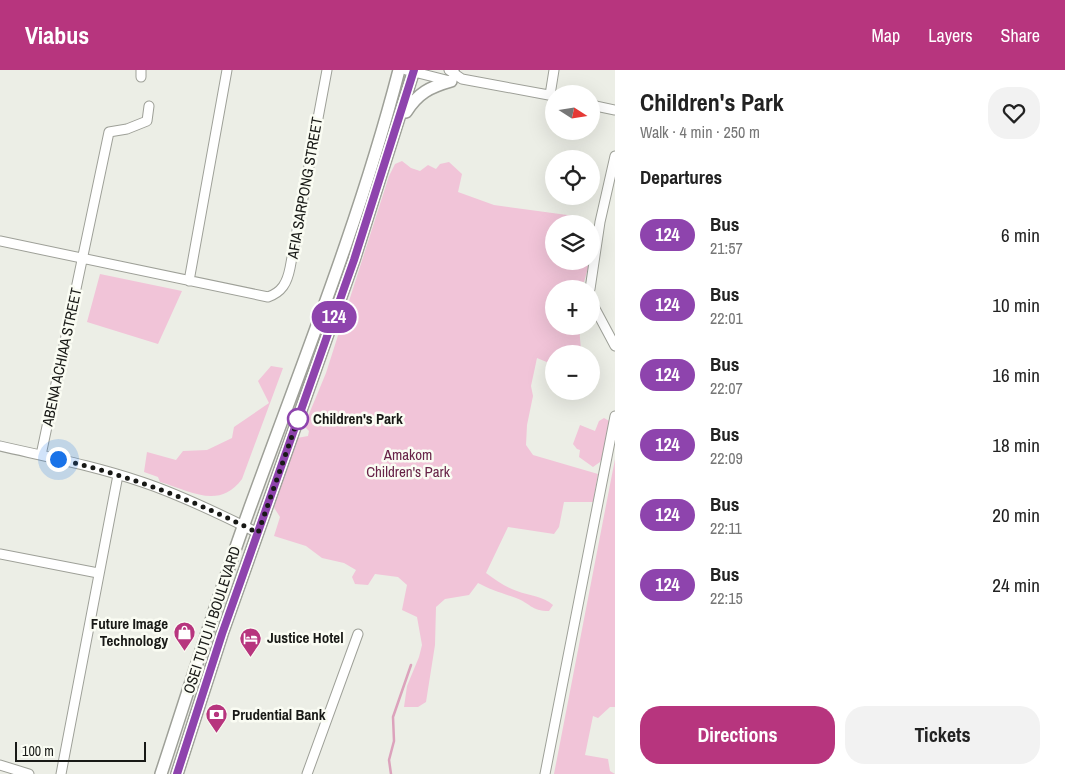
<!DOCTYPE html>
<html lang="en">
<head>
<meta charset="utf-8">
<style>
  :root { --surface:#fff; --page:#f2f2f2; --text:#222; --muted:#767676; --accent:#b7357e }
  body { margin:0; font-family:"Archivo Narrow",sans-serif; background:var(--page); color:var(--text); height:100vh; display:flex; flex-direction:column; font-size:19px; white-space:nowrap }
  * { box-sizing:border-box; margin:0 }
  p { font-size:16px; color:var(--muted) }
  .icon { flex:none; width:28px; height:28px; fill:none; stroke:currentColor; stroke-width:2; stroke-linecap:round; stroke-linejoin:round }
  .map { position:relative; flex:1; overflow:hidden }
  .drawer { display:flex; flex-direction:column; background:var(--surface); width:450px }
  .drawer>* { flex:none }
  .badge { padding:0 10px; border-radius:16px; font-size:18px; line-height:32px }
  .needle { width:32px; rotate:102deg }
  .fabs { position:absolute; left:545px; top:15px; display:grid; gap:10px }
  .fabs a { display:grid; place-items:center; width:55px; height:55px; border-radius:50%; background:var(--surface); box-shadow:0 5px 20px #0002; font-size:25px }
  .scale { position:absolute; left:15px; bottom:12px; width:131px; box-sizing:border-box; padding-left:5px; border:2px solid #181916; border-top:0; font-size:14px; line-height:18px; white-space:nowrap; color:#181916; -webkit-text-stroke:4px #fafcf3; paint-order:stroke }
  .you { position:absolute; width:25px; height:25px; margin:-12px; border:4px solid #fff; border-radius:50%; background:#1a73e8; box-shadow:0 0 0 8px #1a73e833 }
  .map>.badge { position:absolute; translate:-50% -50%; box-shadow:0 0 0 2px #fff }
  h2 { padding:0 25px; font-size:19px; line-height:45px }
  .round { display:grid; place-items:center; flex:none; width:52px; height:52px; border-radius:20px; background:var(--page) }
  .headline { display:flex; align-items:center; justify-content:space-between; height:85px; padding:0 25px }
  h1 { font-size:24px; font-weight:700; line-height:38px }
  .cta { display:flex; gap:10px; margin-top:auto; padding:10px 25px }
  .cta a { flex:1; height:58px; border-radius:20px; background:var(--accent); color:#fff; font-size:20px; font-weight:700; line-height:58px; text-align:center }
  .cta a+a { background:var(--page); color:var(--text) }
  ul { padding:0; list-style:none }
  li { display:flex; align-items:center; gap:15px; height:70px; padding:0 25px }
  li div { flex:1 }
  li b { display:block; font-size:19px }
  li em { font-style:normal }
  li .badge { min-width:55px; font-weight:700; text-align:center }
  header { display:flex; align-items:center; gap:30px; box-sizing:border-box; height:70px; padding:0 25px; background:var(--accent); color:#fff }
  header strong { font-size:24px }
  nav { display:flex; gap:28px; margin-inline-start:auto; font-size:18px }
  main { display:flex; flex:1; min-height:0 }
  .map>svg:first-child { display:block }
  .green { fill:#f1c4d8 }
  .lines { fill:none; stroke-linecap:round; stroke-linejoin:round }
  .stream { stroke:#dca2bc; stroke-width:2.5 }
  .minor-casing { stroke:#9ea098; stroke-width:11 }
  .major-casing { stroke:#9ea098; stroke-width:14 }
  .minor { stroke:#fff; stroke-width:9 }
  .major { stroke:#fff; stroke-width:11 }
  .line-casing { stroke:#fff; stroke-width:11 }
  .line { stroke:#8e44ad; stroke-width:8 }
  .walk { stroke:#181916; stroke-width:5; stroke-dasharray:0 9 }
  .stop-dot { fill:#fff; stroke:#8e44ad; stroke-width:2.5 }
  .labels { text-anchor:middle; stroke-width:5; stroke-linejoin:round; paint-order:stroke }
  .street-label { font-size:15px; fill:#181916; stroke:#fafcf3 }
  .stop-label { font-size:15px; font-weight:bold; fill:#181916; stroke:#fafcf3; text-anchor:start }
  .park-label { font-size:15px; fill:#672347; stroke:#fafcf3 }
  .poi-label { font-size:15px; font-weight:bold; fill:#181916; stroke:#fafcf3; text-anchor:start }
</style>
</head>
<body>
<header>
<strong>Viabus</strong>
<nav><a>Map</a><a>Layers</a><a>Share</a></nav>
</header>
<main>
<div class="map">
<svg width="615" height="704" viewBox="0 0 615 704">
  <rect width="100%" height="100%" fill="#eceee6"/>
  <path class="green" d="M 402,91 L 411,98 L 420,101 L 428,95 L 436,99 L 440,94 L 449,92 L 462,104 L 458,122 L 494,135 L 582,147 L 580,154 L 554,154 L 554,191 L 590,191 L 584,212 L 577,213 L 576,219 L 554,219 L 554,256 L 579,256 L 581,280 L 578,284 L 566,281 L 554,284 L 549,293 L 537,288 L 531,316 L 533,326 L 527,355 L 526,375 L 533,385 L 598,404 L 593,432 L 564,432 L 559,457 L 554,464 L 508,457 L 486,503 C 496,510 505,517 517,521 C 530,526 543,526 553,535 L 549,541 C 531,541 530,533 516,528 C 502,523 491,520 478,513 L 469,525 L 445,529 L 436,537 L 435,575 L 426,632 L 418,637 L 404,637 L 407,616 L 419,587 L 422,575 L 417,547 L 402,540 L 407,515 L 398,507 L 375,504 L 368,515 L 355,514 L 352,507 L 356,500 L 344,493 L 322,488 L 306,476 L 274,466 L 280,447 L 273,436 L 284,407 L 284,397 L 297,368 L 308,366 L 309,361 L 304,356 L 326,303 L 389,106 L 395,94 Z
    M 100,204 L 182,221 L 158,274 L 87,252 Z
    M 271,296 L 283,298 L 242,409 C 219,440 191,421 160,412 L 158,407 L 144,402 L 147,382 L 176,390 L 183,381 L 207,380 L 232,368 L 234,357 L 269,333 L 258,311 Z
    M 604,348 L 611,352 C 609,367 606,379 600,392 L 593,397 L 579,387 L 580,380 L 577,379 L 573,374 L 580,355 L 595,361 L 599,351 Z
    M 615,389 L 615,637 L 610,637 L 598,648 L 593,646 L 585,685 L 608,689 L 610,701 L 615,704 L 554,704 Z"/>
  <g class="lines">
    <path class="stream" d="M 391,704 L 389,690 L 394,671 L 393,647 L 411,595"/>
    <defs>
      <path id="minor" d="M 141,0 L 141,7
        M 406,0 L 450,11
        M 449,0 L 462,9 L 554,26
        M 550,25 L 554,0
        M 591,35 L 615,40
        M 0,171 L 268,227 C 282,222 287,213 290,198 L 327,0
        M 189,211 L 227,0
        M 590,219 L 600,152 L 615,86
        M 591,231 L 615,276
        M 0,376 C 48,387 95,396 142,412 C 181,425 220,444 258,463
        M 41,385 L 109,62 L 127,59 L 147,51 L 149,36
        M 0,484 L 98,503
        M 0,695 L 29,704
        M 61,704 L 118,405
        M 307,704 L 358,564
        M 545,704 L 615,346"/>
      <path id="major" d="M 452,0 L 453,1
        M 406,42 C 418,23 430,17 451,11
        M 161,704 C 191,613 219,522 252,432 C 304,289 361,147 399,0
        M 177,704 L 222,564 L 354,190 L 414,0"/>
    </defs>
    <use href="#minor" class="minor-casing"/>
    <use href="#major" class="major-casing"/>
    <use href="#minor" class="minor"/>
    <use href="#major" class="major"/>
  </g>
  <g class="lines">
    <defs>
      <path id="line" d="M 177,704 L 222,564 L 354,190 L 414,0"/>
    </defs>
    <use href="#line" class="line-casing"/>
    <use href="#line" class="line"/>
    <path class="walk" d="M 58,389 C 128,405 194,430 258,463 L 298,349"/>
  </g>
  <defs>
    <symbol id="shop-pin" viewBox="-11 -11 22 30"><path d="M0 17L-7.5 6A9.5 9.5 0 1 1 7.5 6Z" fill="#b7357e" stroke="#fafcf3"/><path d="M-5-2.5h2.3a2.7 3.5 0 0 1 5.4 0H5L5.5 6h-11ZM-1.5-2.5h3a1.5 2.3 0 0 0-3 0Z" fill="#fff"/></symbol>
    <symbol id="hotel-pin" viewBox="-11 -11 22 30"><path d="M0 17L-7.5 6A9.5 9.5 0 1 1 7.5 6Z" fill="#b7357e" stroke="#fafcf3"/><path d="M-6-4.5h1.5V1H6V5H4.5V3h-9V5H-6ZM-4 0a1.8 1.8 0 1 1 3.6 0ZM.5 0V-2.5h3Q6-2.5 6 0Z" fill="#fff"/></symbol>
    <symbol id="bank-pin" viewBox="-11 -11 22 30"><path d="M0 17L-7.5 6A9.5 9.5 0 1 1 7.5 6Z" fill="#b7357e" stroke="#fafcf3"/><path d="M-6-4H6V4H-6ZM0-2.3a2.3 2.3 0 1 0 0 4.6a2.3 2.3 0 1 0 0-4.6Z" fill="#fff"/></symbol>
  </defs>
  <g fill-rule="evenodd">
    <use href="#shop-pin" x="172" y="550" width="25" height="34"/>
    <use href="#hotel-pin" x="238" y="556" width="25" height="34"/>
    <use href="#bank-pin" x="204" y="632" width="25" height="34"/>
  </g>
  <circle class="stop-dot" cx="298" cy="349" r="10"/>
  <g class="labels">
    <g class="street-label">
      <text transform="translate(305 118) rotate(-80)" y="5">AFIA SARPONG STREET</text>
      <text transform="translate(62 287) rotate(-78)" y="5">ABENA ACHIAA STREET</text>
      <text transform="translate(212 550) rotate(-72)" y="5">OSEI TUTU II BOULEVARD</text>
    </g>
    <g class="stop-label">
      <text x="313" y="354">Children's Park</text>
    </g>
    <g class="park-label">
      <text x="408" y="390">Amakom<tspan x="408" dy="17">Children's Park</tspan></text>
    </g>
    <g class="poi-label">
      <text x="168" y="559" text-anchor="end">Future Image<tspan x="168" dy="17">Technology</tspan></text>
      <text x="267" y="573">Justice Hotel</text>
      <text x="232" y="650">Prudential Bank</text>
    </g>
  </g>
</svg>
<div class="fabs">
<a><svg class="needle" viewBox="-14 -14 28 28"><path d="M0-13l5 13h-10z" fill="#e53935"/><path d="M0 13l5-13h-10z" fill="#767676"/></svg></a>
<a><svg class="icon" aria-label="locate" viewBox="0 0 24 24"><circle cx="12" cy="12" r="6"/><path d="M12 2v4M12 18v4M2 12h4M18 12h4"/></svg></a>
<a><svg class="icon" aria-label="layers" viewBox="0 0 24 24"><path d="M12 4l9 5-9 5-9-5zM3 14l9 5 9-5"/></svg></a>
<a>+</a>
<a>−</a>
</div>
<div class="scale">100 m</div>
<div class="you" style="left:58px;top:389px"></div>
<b class="badge" style="left:334px;top:247px;background:#8e44ad;color:#fff">124</b>
</div>
<section class="drawer">
<div class="headline"><div><h1>Children's Park</h1><p>Walk · 4 min · 250 m</p></div><a class="round"><svg class="icon" aria-label="heart" viewBox="0 0 24 24"><path d="M12 20l-8-8c-3-5 5-10 8-4 3-6 11-1 8 4z"/></svg></a></div>
<h2>Departures</h2>
<ul>
<li><span class="badge" style="background:#8e44ad;color:#fff">124</span><div><b>Bus</b><p>21:57</p></div><em>6 min</em></li>
<li><span class="badge" style="background:#8e44ad;color:#fff">124</span><div><b>Bus</b><p>22:01</p></div><em>10 min</em></li>
<li><span class="badge" style="background:#8e44ad;color:#fff">124</span><div><b>Bus</b><p>22:07</p></div><em>16 min</em></li>
<li><span class="badge" style="background:#8e44ad;color:#fff">124</span><div><b>Bus</b><p>22:09</p></div><em>18 min</em></li>
<li><span class="badge" style="background:#8e44ad;color:#fff">124</span><div><b>Bus</b><p>22:11</p></div><em>20 min</em></li>
<li><span class="badge" style="background:#8e44ad;color:#fff">124</span><div><b>Bus</b><p>22:15</p></div><em>24 min</em></li>
</ul>
<div class="cta"><a>Directions</a><a>Tickets</a></div>
</section>
</main>
</body>
</html>
